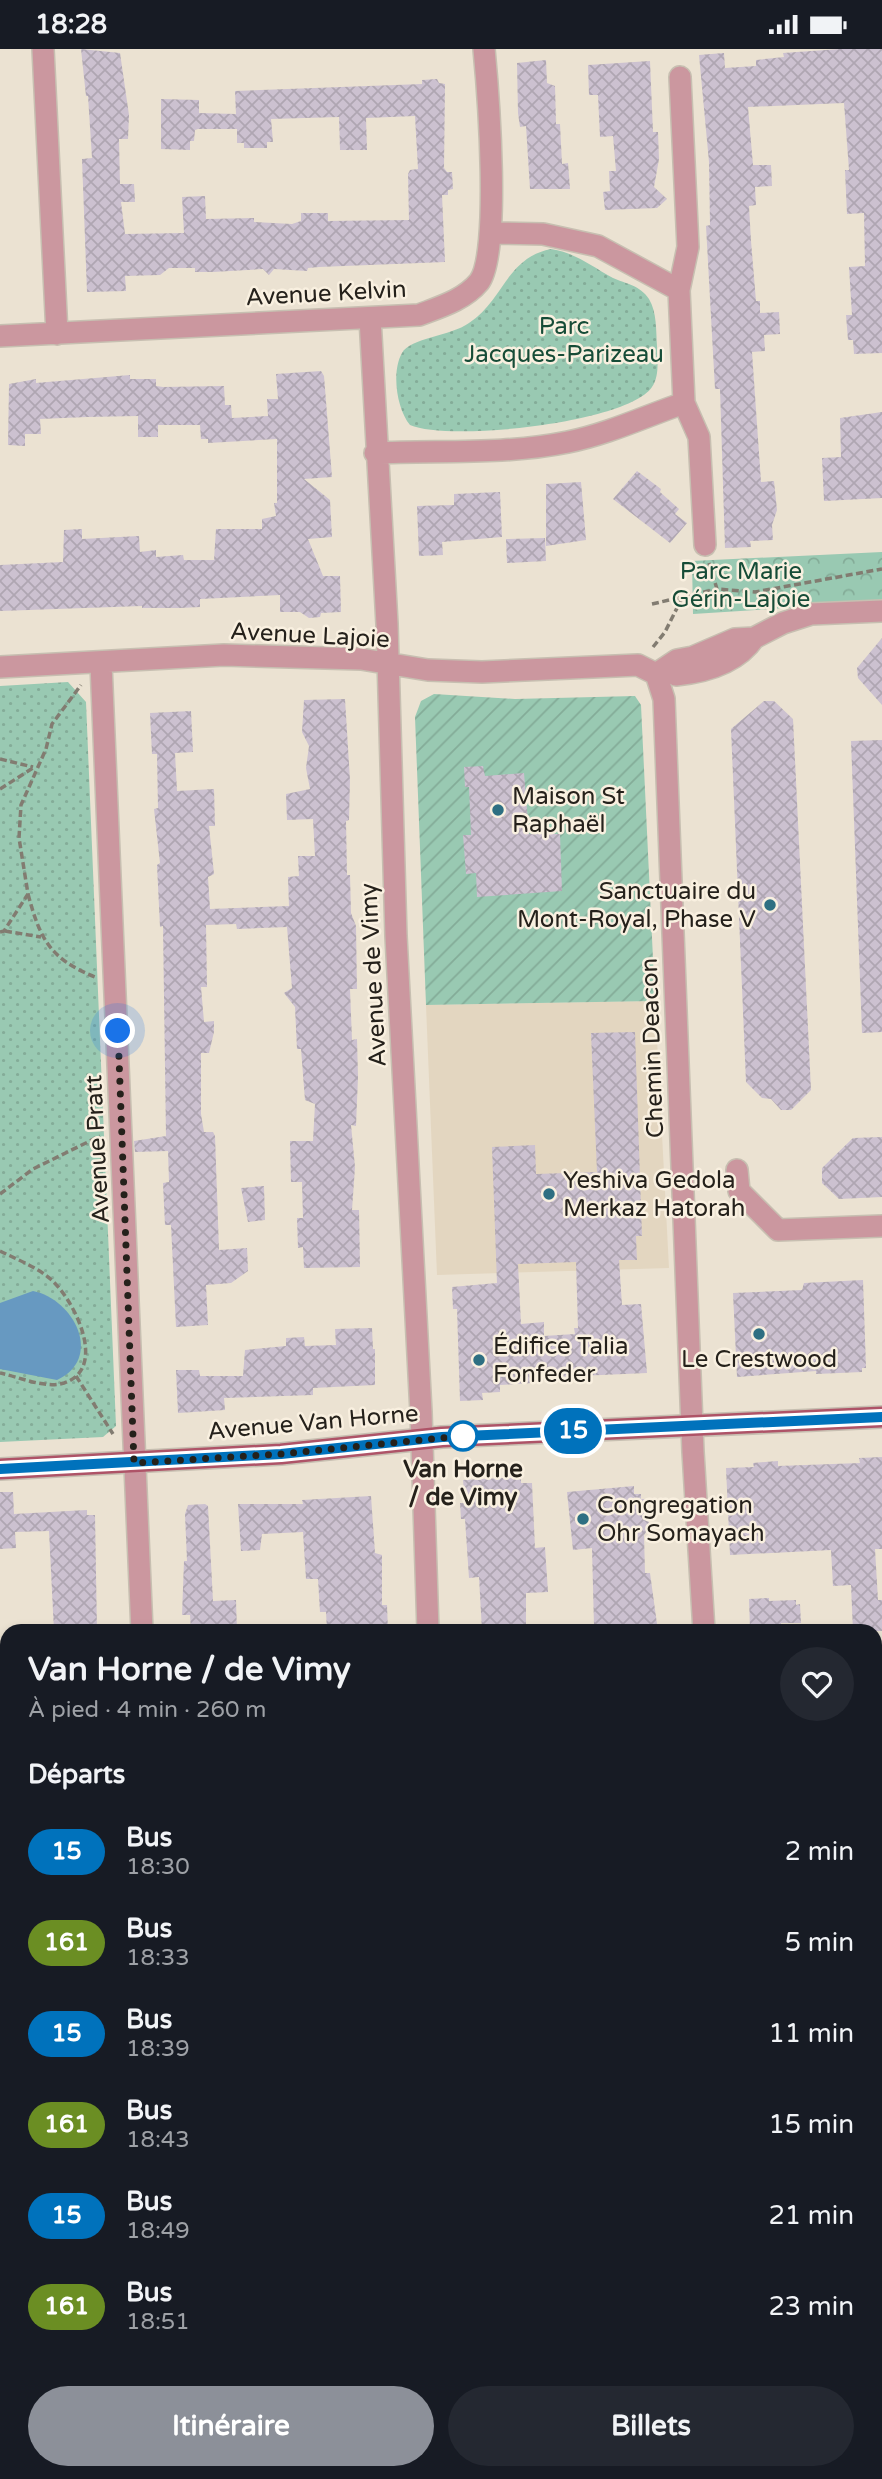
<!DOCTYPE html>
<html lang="fr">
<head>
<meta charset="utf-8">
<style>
  :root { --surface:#171b24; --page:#242831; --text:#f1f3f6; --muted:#9ea1a6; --accent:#8c9099 }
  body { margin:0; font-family:"Varela Round",sans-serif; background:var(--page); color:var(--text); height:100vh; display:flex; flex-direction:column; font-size:26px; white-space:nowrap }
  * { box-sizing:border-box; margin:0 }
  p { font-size:23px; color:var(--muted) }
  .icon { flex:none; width:38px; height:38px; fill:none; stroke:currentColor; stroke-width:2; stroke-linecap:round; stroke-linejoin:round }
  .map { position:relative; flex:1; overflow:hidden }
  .sheet { position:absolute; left:0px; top:1575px; width:882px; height:856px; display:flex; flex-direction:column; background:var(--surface); border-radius:21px 21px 0 0; box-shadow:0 4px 10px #0003 }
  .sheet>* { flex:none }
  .badge { padding:0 14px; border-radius:23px; font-size:24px; line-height:46px }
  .you { position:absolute; width:35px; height:35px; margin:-18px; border:5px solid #fff; border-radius:50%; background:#1a73e8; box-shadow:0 0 0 10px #1a73e833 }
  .map>.badge { position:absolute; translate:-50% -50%; box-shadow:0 0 0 4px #fff }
  h2 { padding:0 28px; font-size:26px; line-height:63px }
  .round { display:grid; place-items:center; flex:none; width:74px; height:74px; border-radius:37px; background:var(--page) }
  .overview { display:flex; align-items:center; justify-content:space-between; height:119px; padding:0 28px }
  h1 { font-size:33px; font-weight:800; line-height:52px }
  .button { display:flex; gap:14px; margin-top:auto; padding:14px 28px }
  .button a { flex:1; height:80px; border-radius:42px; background:var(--accent); color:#fff; font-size:28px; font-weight:800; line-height:80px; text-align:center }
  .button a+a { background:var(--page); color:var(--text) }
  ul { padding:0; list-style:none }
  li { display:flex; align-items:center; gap:21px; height:91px; padding:0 28px }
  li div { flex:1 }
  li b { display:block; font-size:26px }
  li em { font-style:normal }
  li .badge { min-width:77px; font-weight:700; text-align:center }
  .status { display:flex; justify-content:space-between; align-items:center; height:49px; padding:0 35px; background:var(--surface); direction:ltr }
  .status svg { height:19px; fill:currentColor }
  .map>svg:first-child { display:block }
  .built { fill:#e3d6c0 }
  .forest { fill:url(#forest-crowns) }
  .park { fill:url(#park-dots) }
  .garden { fill:url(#garden-furrows) }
  .water { fill:#6799c1 }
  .building { fill:url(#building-cross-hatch); fill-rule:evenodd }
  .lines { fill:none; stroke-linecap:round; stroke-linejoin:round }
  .minor-casing { stroke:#c7bfb1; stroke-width:24 }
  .major-casing { stroke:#c7bfb1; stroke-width:24 }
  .path { stroke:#827c71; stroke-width:3.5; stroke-dasharray:7 3.5; stroke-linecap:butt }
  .minor { stroke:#cb979f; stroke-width:21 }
  .major { stroke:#ae5367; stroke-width:21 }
  .line-casing { stroke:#fff; stroke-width:16 }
  .line { stroke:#0072bc; stroke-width:10 }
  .walk { stroke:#25211b; stroke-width:7; stroke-dasharray:0 12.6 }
  .poi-dot { fill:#2e6f82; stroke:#f9f0e0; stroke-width:2.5 }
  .stop-dot { fill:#fff; stroke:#0072bc; stroke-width:3.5 }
  .labels { text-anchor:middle; stroke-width:5; stroke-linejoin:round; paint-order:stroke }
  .street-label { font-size:24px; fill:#25211b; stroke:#f9f0e0 }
  .park-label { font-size:24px; fill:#164c37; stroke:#f9f0e0 }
  .poi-label { font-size:24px; fill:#25211b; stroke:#f9f0e0; text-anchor:start }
  .stop-label { font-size:24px; font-weight:bold; fill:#25211b; stroke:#f9f0e0 }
</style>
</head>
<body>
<div class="status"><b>18:28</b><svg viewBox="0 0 49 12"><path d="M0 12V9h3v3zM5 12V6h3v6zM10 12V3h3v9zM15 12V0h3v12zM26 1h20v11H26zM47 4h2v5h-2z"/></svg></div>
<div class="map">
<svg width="882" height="2430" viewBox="0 0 882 2430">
  <defs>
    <pattern id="forest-crowns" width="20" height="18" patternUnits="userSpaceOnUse" patternTransform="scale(1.75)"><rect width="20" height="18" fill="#99c9b2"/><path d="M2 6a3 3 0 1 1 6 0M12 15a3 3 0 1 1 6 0" fill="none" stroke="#84ac98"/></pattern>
    <pattern id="park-dots" width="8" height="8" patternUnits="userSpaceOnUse" patternTransform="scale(1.75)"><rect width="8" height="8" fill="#99c9b2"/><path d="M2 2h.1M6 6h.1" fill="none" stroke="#84ac98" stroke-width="1.8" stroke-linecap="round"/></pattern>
    <pattern id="garden-furrows" width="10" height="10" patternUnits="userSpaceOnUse" patternTransform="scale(1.75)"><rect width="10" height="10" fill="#99c9b2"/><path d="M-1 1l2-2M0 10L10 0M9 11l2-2" fill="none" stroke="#84ac98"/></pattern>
    <pattern id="building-cross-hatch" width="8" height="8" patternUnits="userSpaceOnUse" patternTransform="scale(1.75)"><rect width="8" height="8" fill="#ccc1d0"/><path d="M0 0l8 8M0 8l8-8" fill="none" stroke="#afa6b2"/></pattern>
  </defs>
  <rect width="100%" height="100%" fill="#ebe2d2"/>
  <path class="built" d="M 655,952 L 669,1219 L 437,1226 L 426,956 Z"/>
  <path class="forest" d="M 882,503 L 882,553 L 693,565 L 692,512 Z"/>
  <path class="park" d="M 551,200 C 576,204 591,217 613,229 C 626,235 640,236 649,250 C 657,263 656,282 657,297 C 657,311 660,326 652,338 C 628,374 449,393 410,376 C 397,361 391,323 402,304 C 410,289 451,287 469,274 C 504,251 506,209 551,200 Z
    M 68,633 L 86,653 L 116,1377 L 103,1388 L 0,1393 L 0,637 Z"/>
  <path class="garden" d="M 434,645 L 515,650 L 635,647 L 641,656 L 655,952 L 426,956 L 415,668 L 421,652 Z"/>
  <path class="water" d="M 33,1242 C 74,1250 104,1309 57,1331 L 0,1320 L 0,1254 Z"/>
  <path class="building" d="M 81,0 L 120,4 L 129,66 L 128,90 L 119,90 L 120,135 L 134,135 L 135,153 L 121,153 L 125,185 L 184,184 L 182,148 L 205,147 L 206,170 L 254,169 L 254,173 L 292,175 L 301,172 L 301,164 L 328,164 L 328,172 L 409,171 L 408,125 L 410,121 L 418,120 L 415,67 L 366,69 L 367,101 L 340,101 L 339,68 L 271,70 L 273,93 L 267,93 L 267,99 L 244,99 L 244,94 L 237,94 L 237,80 L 198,80 L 195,81 L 194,92 L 190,92 L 190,101 L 161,100 L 161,50 L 199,51 L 199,64 L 236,65 L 235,42 L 422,35 L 422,31 L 437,30 L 439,34 L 445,35 L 444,119 L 447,123 L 452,123 L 453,140 L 448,141 L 448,146 L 442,146 L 445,213 L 319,218 L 308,219 L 307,222 L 274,220 L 269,226 L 263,220 L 213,223 L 195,223 L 195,219 L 169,219 L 160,226 L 125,227 L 126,242 L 87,243 L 82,110 L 92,109 L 88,47 L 86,47 Z
    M 840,0 L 882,0 L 882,304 L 854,305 L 853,291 L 848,291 L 846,266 L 852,266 L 849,218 L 865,217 L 864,164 L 847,165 L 845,121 L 849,121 L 844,54 L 748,58 L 753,116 L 771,116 L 772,137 L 755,138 L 756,156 L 749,157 L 751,192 L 756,252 L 760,252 L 760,264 L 779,263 L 780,285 L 764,286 L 765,302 L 752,303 L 761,433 L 774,432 L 777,461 L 772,476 L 773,491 L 750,492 L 751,498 L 725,499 L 720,340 L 715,340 L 706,177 L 710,176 L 709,113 L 699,6 L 724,4 L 725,19 L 756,17 L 756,11 L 784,8 L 783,4 Z
    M 546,11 L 547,34 L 555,37 L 556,75 L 560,75 L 562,115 L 568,114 L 570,140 L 530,140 L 526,77 L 520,78 L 518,64 L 517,14 Z
    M 650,12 L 653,83 L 658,83 L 659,110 L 654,138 L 667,150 L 657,159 L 605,161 L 603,143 L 610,142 L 609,122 L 616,122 L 613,87 L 600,88 L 598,46 L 589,46 L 588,16 Z
    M 321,322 L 324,327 L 332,428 L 304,430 L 330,451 L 332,488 L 308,490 L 323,527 L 340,527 L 341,563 L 321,564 L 320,568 L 309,569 L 300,563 L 280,563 L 280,546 L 200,550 L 200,558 L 180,559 L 142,559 L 142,557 L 0,562 L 0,516 L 63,513 L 64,481 L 82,480 L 82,490 L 139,487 L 140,503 L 156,501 L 156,508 L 183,506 L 184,511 L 214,511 L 216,480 L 262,480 L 262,470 L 276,467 L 274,454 L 277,454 L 277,390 L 208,394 L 208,390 L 201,390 L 200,376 L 158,376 L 158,388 L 138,388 L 138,367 L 87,368 L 40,370 L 41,385 L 25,385 L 25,397 L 8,396 L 9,335 L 36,330 L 36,334 L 130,326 L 130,330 L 156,330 L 156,337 L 163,338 L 224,337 L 225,356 L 231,356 L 232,369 L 268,367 L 267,350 L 278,350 L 276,325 Z
    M 882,363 L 882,449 L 824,452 L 822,409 L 841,408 L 840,369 Z
    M 637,422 L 661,440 L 660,443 L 679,460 L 675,465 L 687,474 L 670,494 L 613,450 Z
    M 581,433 L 586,491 L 546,497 L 546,435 Z
    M 500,443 L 502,488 L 442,493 L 443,506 L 419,507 L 417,457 L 454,456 L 454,445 Z
    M 545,489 L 546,512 L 507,514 L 506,490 Z
    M 882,589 L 882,656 L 858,629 L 857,619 Z
    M 345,650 L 350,731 L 349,771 L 346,772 L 347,826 L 350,826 L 351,864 L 356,877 L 357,940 L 350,940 L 352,991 L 357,990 L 358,1028 L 356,1077 L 351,1076 L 355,1118 L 352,1161 L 359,1161 L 360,1218 L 304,1219 L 303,1198 L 298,1199 L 297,1169 L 303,1169 L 302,1133 L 291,1133 L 290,1092 L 313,1092 L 315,1055 L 305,1051 L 301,1000 L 297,1000 L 295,958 L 284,944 L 292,939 L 287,878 L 237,880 L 236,875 L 206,876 L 207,938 L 201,938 L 204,973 L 214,972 L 214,983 L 209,1004 L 201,1004 L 201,1065 L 204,1083 L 213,1083 L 215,1087 L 219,1201 L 247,1199 L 248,1222 L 231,1234 L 206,1236 L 208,1276 L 176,1278 L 171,1176 L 165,1176 L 163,1134 L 169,1133 L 168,1102 L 135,1103 L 134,1092 L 166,1087 L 163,877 L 160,878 L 157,816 L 160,814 L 154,760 L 158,759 L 157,705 L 152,705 L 150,664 L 191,662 L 193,703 L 175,704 L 177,742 L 214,740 L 215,777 L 209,777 L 214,825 L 208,828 L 210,860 L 289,857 L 288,828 L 299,827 L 298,807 L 315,807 L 313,770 L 287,771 L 286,745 L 310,740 L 306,719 L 309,697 L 302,683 L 304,651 Z
    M 764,652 L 774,652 L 793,670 L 811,1041 L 791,1061 L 781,1061 L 771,1050 L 762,1049 L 746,1033 L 731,680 Z
    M 882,691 L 882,983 L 862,984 L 851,692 Z
    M 483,717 L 485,727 L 524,724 L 529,785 L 560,785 L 562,842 L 477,848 L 476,824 L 466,825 L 463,786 L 471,786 L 469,738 L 465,738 L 464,718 Z
    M 635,983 L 642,1187 L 636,1187 L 637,1211 L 619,1211 L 622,1256 L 641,1255 L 647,1324 L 533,1329 L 533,1334 L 500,1336 L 500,1343 L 482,1344 L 483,1351 L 460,1352 L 457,1260 L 453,1260 L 452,1238 L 497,1234 L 492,1098 L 535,1096 L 536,1125 L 597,1123 L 591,984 ZM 576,1213 L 578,1279 L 574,1279 L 575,1285 L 544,1287 L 544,1273 L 521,1275 L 518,1215 Z
    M 882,1088 L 882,1148 L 839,1150 L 822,1134 L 822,1119 L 853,1089 Z
    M 264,1137 L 265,1171 L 248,1173 L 241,1139 Z
    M 863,1231 L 866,1319 L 862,1319 L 862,1323 L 816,1325 L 816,1322 L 737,1328 L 733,1244 L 802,1241 L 804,1234 Z
    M 372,1279 L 373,1300 L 375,1300 L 375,1336 L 313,1339 L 313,1346 L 224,1349 L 225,1361 L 178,1364 L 176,1321 L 199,1321 L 200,1327 L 243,1327 L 245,1301 L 286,1297 L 286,1289 L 304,1288 L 305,1297 L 336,1296 L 335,1280 Z
    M 882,1408 L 882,1500 L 875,1500 L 878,1551 L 882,1551 L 882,1582 L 853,1582 L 851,1536 L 833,1537 L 831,1501 L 730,1506 L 726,1419 L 754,1418 L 753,1414 L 778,1412 L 778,1417 L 860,1414 L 859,1409 Z
    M 521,1428 L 521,1434 L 532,1434 L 535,1499 L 545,1498 L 548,1543 L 526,1544 L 526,1582 L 482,1582 L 479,1528 L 469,1529 L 465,1470 L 461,1470 L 460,1454 L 465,1454 L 463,1431 Z
    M 634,1437 L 634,1445 L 641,1445 L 641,1450 L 648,1450 L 649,1479 L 644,1486 L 645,1524 L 650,1524 L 657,1575 L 594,1577 L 592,1499 L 573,1501 L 567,1443 Z
    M 0,1443 L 13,1443 L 14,1465 L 87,1461 L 87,1466 L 95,1466 L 97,1582 L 54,1582 L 49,1482 L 15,1483 L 16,1499 L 0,1500 Z
    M 371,1447 L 375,1504 L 382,1506 L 382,1556 L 387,1556 L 388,1582 L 327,1582 L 326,1563 L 320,1563 L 318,1530 L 306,1530 L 303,1483 L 262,1485 L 260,1501 L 241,1502 L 238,1455 L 303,1455 L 302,1451 Z
    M 205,1455 L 208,1457 L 213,1552 L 236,1551 L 237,1582 L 191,1582 L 190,1566 L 182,1566 L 184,1512 L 187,1512 L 185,1465 L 188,1456 Z
    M 769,1549 L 769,1552 L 796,1551 L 796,1556 L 800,1555 L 801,1574 L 781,1574 L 781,1580 L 750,1581 L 749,1550 Z"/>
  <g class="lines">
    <defs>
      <path id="minor" d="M 43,0 L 57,285
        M 680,28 L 688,198 L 679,241 L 684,354 L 699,388 L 705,496
        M 493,184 L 543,185 L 598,197 L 679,241
        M 370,269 L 387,575 L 396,887 L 421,1363 L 428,1582
        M 0,287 L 419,266 C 440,258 464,251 479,233 C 501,205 488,41 484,0
        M 375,404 C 440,401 504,406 568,393 C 608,385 646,367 684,354
        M 101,615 L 142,1582
        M 0,618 L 224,606 L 361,610 L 428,621 L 482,623 L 638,616 L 656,625 L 664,650 L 693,1403 L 704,1582
        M 656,625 L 677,611 L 693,608 L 735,590 L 754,589 L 783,574 L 811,565 L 882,562
        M 676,626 C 705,623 737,614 754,589
        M 737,1121 L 739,1142 L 778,1181 L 882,1177
        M 0,1941 L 7,1941
        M 875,2048 L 882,2048
        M 875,2300 L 882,2300
        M 180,2424 L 181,2430
        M 456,2424 L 457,2430
        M 201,2430 L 310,2424"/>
      <path id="major" d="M 0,1420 L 281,1405 L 442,1388 L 882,1368"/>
    </defs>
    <use href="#minor" class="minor-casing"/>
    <use href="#major" class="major-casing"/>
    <path class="path" d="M 709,514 L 717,540 L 755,543 L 882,520
      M 652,555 L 717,540
      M 653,598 L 665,583 L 682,549
      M 0,710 L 33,718
      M 0,740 L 33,719
      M 28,845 C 40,890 50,910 95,928
      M 5,882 L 41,888
      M 0,883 L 4,882 L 28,845 L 19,789 L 21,756 L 46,700 L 52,675 L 81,636
      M 0,1145 L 33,1120 L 100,1087
      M 0,1202 C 16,1210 34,1217 48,1228 C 72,1246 110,1319 64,1334 C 44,1340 20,1328 0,1324
      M 76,1327 L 113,1385"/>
    <use href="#minor" class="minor"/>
    <use href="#major" class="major"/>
  </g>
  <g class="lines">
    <defs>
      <path id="line" d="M 0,1420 L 281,1405 L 442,1388 L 882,1368"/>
    </defs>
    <use href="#line" class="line-casing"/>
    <use href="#line" class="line"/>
    <path class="walk" d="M 118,982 L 134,1414 L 281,1405 L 472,1386 L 463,1387"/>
  </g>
  <g class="poi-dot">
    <circle cx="498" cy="761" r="7"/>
    <circle cx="770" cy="856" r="7"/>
    <circle cx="549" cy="1145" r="7"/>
    <circle cx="759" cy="1285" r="7"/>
    <circle cx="479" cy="1311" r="7"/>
    <circle cx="583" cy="1470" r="7"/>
  </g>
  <circle class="stop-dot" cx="463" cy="1387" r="14"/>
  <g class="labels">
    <g class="street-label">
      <text transform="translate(326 244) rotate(-3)" y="8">Avenue Kelvin</text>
      <text transform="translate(310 586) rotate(3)" y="8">Avenue Lajoie</text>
      <text transform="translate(373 926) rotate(-93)" y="8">Avenue de Vimy</text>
      <text transform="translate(652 999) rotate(-92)" y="8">Chemin Deacon</text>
      <text transform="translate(97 1100) rotate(-93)" y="8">Avenue Pratt</text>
      <text transform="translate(313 1373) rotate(-5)" y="8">Avenue Van Horne</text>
    </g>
    <g class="park-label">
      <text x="564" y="285">Parc<tspan x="564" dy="28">Jacques-Parizeau</tspan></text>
      <text x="741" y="530">Parc Marie<tspan x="741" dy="28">Gérin-Lajoie</tspan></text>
    </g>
    <g class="poi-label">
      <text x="512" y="755">Maison St<tspan x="512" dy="28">Raphaël</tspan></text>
      <text x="756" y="850" text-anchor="end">Sanctuaire du<tspan x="756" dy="28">Mont-Royal, Phase V</tspan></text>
      <text x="563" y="1139">Yeshiva Gedola<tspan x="563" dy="28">Merkaz Hatorah</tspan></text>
      <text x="493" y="1305">Édifice Talia<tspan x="493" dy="28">Fonfeder</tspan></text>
      <text x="759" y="1318" text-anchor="middle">Le Crestwood</text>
      <text x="597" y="1464">Congregation<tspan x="597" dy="28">Ohr Somayach</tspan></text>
    </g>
    <g class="stop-label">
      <text x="463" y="1428">Van Horne<tspan x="463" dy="28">/ de Vimy</tspan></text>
    </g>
  </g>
</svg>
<div class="you" style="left:118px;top:982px"></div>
<b class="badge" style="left:573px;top:1382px;background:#0072bc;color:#fff">15</b>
<section class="sheet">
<div class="overview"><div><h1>Van Horne / de Vimy</h1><p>À pied · 4 min · 260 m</p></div><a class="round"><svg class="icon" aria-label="heart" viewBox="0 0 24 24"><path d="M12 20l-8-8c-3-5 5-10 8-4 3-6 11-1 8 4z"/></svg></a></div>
<h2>Départs</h2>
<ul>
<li><span class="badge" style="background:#0072bc;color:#fff">15</span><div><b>Bus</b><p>18:30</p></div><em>2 min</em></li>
<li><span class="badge" style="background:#6b8e23;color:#fff">161</span><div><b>Bus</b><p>18:33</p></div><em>5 min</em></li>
<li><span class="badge" style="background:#0072bc;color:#fff">15</span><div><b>Bus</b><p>18:39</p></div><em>11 min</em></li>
<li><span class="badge" style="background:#6b8e23;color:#fff">161</span><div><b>Bus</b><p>18:43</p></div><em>15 min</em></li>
<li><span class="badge" style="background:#0072bc;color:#fff">15</span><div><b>Bus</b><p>18:49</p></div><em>21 min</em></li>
<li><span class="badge" style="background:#6b8e23;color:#fff">161</span><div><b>Bus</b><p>18:51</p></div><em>23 min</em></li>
</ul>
<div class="button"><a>Itinéraire</a><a>Billets</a></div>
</section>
</div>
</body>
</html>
